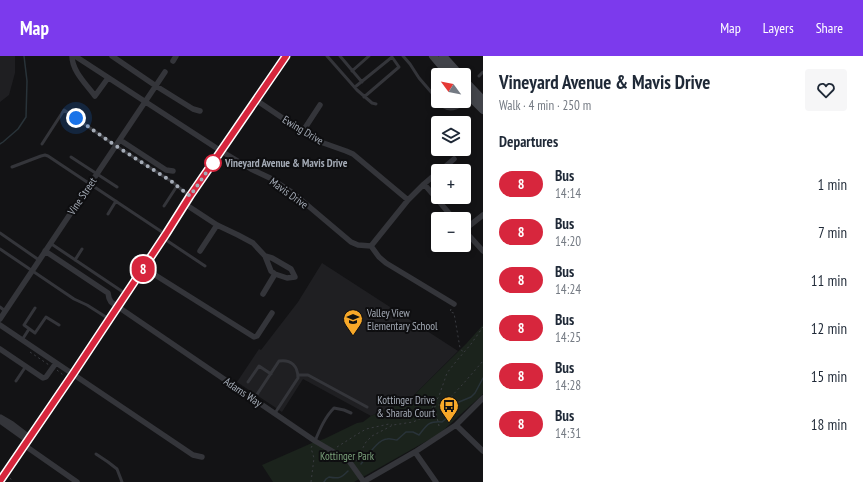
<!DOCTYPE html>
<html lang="en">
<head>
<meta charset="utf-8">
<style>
  :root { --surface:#fff; --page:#f6f6f7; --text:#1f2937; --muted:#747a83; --accent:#7c3aed }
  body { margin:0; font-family:"PT Sans Narrow",sans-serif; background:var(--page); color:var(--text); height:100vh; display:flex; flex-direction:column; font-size:15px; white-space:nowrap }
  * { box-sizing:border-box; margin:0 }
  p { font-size:13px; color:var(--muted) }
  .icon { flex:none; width:22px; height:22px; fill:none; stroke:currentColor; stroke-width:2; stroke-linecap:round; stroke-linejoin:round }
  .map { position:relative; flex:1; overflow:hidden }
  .drawer { display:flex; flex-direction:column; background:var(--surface); width:380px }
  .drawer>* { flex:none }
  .badge { padding:0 8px; border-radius:13px; font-size:14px; line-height:26px }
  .needle { width:26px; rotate:302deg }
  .controls { position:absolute; left:431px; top:12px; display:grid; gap:8px }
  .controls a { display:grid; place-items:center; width:40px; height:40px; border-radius:4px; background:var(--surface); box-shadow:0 2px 6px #0003; font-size:20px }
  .you { position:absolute; width:20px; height:20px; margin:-10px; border:3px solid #fff; border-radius:50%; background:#1a73e8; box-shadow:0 0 0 6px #1a73e833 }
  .map>.badge { position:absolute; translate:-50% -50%; box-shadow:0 0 0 2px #fff }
  h2 { padding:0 16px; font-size:15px; line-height:36px }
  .round { display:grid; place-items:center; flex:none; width:42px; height:42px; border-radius:4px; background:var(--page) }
  .overview { display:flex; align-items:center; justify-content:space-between; height:68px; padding:0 16px }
  h1 { font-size:19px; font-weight:700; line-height:30px }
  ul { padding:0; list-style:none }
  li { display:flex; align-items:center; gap:12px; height:48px; padding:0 16px }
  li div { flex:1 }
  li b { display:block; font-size:15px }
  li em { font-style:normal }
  li .badge { min-width:44px; font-weight:700; text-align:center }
  header { display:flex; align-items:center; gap:24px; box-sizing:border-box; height:56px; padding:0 20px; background:var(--accent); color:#fff }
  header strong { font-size:19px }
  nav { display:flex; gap:22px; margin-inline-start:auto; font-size:14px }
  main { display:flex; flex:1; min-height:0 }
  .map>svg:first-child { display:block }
  .built { fill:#1f1f22 }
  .green { fill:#1b231c }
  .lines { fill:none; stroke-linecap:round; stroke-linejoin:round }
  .stream { stroke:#293339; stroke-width:1.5 }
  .path { stroke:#3a3c41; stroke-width:1; stroke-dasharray:2 3; stroke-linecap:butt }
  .service { stroke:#34353a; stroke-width:3 }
  .minor { stroke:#34353a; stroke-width:5.5 }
  .tertiary { stroke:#34353a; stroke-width:7 }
  .secondary { stroke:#42444a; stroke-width:8 }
  .line-casing { stroke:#fff; stroke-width:9 }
  .line { stroke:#d7263d; stroke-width:6 }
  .walk { stroke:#a4abb6; stroke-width:4; stroke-dasharray:0 7.2 }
  .stop-dot { fill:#fff; stroke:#d7263d; stroke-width:2 }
  .labels { text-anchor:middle; stroke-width:4; stroke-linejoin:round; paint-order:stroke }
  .street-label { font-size:11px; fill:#a4abb6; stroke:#0e0e10 }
  .stop-label { font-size:11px; font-weight:bold; fill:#a4abb6; stroke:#0e0e10; text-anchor:start }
  .poi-label { font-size:11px; fill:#a4abb6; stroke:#0e0e10; text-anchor:start }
  .park-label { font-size:11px; fill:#7ba27b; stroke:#0e0e10 }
</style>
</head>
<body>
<header>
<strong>Map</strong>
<nav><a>Map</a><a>Layers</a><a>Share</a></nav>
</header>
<main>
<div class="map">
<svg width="483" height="426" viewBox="0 0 483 426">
  <rect width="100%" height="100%" fill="#131315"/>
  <path class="built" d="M 0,0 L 15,0 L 15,17 L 9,39 L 0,46 Z
    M 322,207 L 458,295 L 409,344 L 371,360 L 303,323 L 282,356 L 237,326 L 259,293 L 261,294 L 298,246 Z"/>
  <path class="green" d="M 483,269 L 483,338 L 439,378 L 354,426 L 273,426 L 262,409 L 312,387 L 324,383 L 357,367 L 363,366 L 371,360 L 409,344 L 466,288 Z"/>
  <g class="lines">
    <path class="stream" d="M 0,88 L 3,86 L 18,73 L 26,61 L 27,25 L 24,0
      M 361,408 C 367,401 378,383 387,383 C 390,382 394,384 397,384 L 406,376 L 413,376 L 419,379 C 427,369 428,365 442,366 L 448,361 L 455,349 L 459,346 L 471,341 L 475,337 L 483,322
      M 324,426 L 326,423 L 329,421 C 339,423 341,422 348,415"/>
    <path class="path" d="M 451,253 L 450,256 L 454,257 L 460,292 L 463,296
      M 30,296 L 49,309
      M 57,314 L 63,319 L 63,320
      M 422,362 L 436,357
      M 439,370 L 436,357 L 432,352 L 439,340 L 447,317 L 454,308 L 471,288 L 483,271
      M 337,391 L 356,379 L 366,373 L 389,368 L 392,369
      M 356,405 L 366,386 L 372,380 L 393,369 L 413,366 L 422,362 L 432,352 L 447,345 L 463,328 L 483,305
      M 10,422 L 13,426
      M 311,426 L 314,402 L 311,392 L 312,390"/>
    <path class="service" d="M 327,0 L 357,34 L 372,47 L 376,48
      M 340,0 L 362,26
      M 403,0 L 410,8 L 419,22 L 444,51 C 453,57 462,49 470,43
      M 352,15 L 369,0
      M 479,20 L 483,16
      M 355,31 L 392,1 L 399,11 L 364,41
      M 42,88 L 64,54 L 116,90 L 174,127 L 177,130 L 190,140
      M 71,101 L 117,131
      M 12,111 L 41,100 L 45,99 L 48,100 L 165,178
      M 164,150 L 177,130
      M 108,158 L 116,145
      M 0,177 L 39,204
      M 163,182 L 205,210
      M 50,187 L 126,238
      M 0,193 L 74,243 L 87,249 L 109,263
      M 75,204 L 82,193
      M 0,251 L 5,255
      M 35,252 L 24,269 L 35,277 L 46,261 L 59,269
      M 22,284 L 29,273
      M 298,319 L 308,319 L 367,351
      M 16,325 L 26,310
      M 248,326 L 259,310 L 271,318
      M 254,343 L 279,305 C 291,303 298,310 298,322 L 275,357
      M 315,385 C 320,373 325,361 334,352 L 344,354 L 351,357
      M 96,398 L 108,406 L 117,413 L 122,426"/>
    <path class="minor" d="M 72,0 C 72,15 86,28 95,40 L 108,22
      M 75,0 L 221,95 L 251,113 L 270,122 L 293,137 L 351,186 L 358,189 L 371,190
      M 112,0 L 156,30 L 193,53 L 200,55
      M 173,5 L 176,0
      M 256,44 L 315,84 L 346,95 L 353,98 L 408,144
      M 303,75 L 320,49
      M 120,84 L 166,114 L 173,115
      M 440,115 L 454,103
      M 424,128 L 454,163
      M 185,148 L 217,169 L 238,179 L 253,187 L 265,200 L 271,215 L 275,218 L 287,222 L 295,221 L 291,213 L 272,202 L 265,200
      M 483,159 L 464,174 L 483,195
      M 371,190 L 379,201 L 386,207 L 454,248
      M 371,190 L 408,144 L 424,128 L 438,116
      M 45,195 L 108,237 L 109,242 L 111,246 L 315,385 L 349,405 L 364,426
      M 200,195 L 217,169
      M 144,212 L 254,281 L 257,280 L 272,257
      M 263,238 L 275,218
      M 0,263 L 165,16
      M 0,269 L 193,399 L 202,401
      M 0,293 L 43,322 L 46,321 L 56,307
      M 0,361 L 12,368 L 29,381
      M 0,365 L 24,382
      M 456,369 L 483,395
      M 24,389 L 77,426
      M 415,396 L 436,426
      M 363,426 L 415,396 L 456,369 L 483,342"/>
    <path class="tertiary" d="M 0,425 L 118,250 L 190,140 L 286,0"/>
    <path class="secondary" d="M 433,0 L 449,19
      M 443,0 L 460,19
      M 464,24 L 483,44
      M 464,35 L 483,54"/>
  </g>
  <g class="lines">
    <defs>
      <path id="line" d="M 0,425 L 73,318 L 166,178 L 190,140 L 286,0"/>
    </defs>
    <use href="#line" class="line-casing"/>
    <use href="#line" class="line"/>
    <path class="walk" d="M 76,62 L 116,90 L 174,127 L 177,130 L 190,140 L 213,107"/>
  </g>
  <defs>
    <symbol id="school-pin" viewBox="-11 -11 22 30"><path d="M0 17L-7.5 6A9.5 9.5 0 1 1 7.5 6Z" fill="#f7a829" stroke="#0e0e10"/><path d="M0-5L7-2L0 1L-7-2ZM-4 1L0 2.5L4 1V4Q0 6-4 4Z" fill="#111"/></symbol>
    <symbol id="bus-pin" viewBox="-11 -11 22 30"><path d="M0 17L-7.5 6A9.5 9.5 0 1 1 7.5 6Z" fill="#f7a829" stroke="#0e0e10"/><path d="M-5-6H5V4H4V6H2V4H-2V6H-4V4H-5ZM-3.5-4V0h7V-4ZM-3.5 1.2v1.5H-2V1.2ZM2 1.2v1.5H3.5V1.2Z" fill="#111"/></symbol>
  </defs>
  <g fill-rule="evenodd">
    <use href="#school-pin" x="342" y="252" width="22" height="30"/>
    <use href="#bus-pin" x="438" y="339" width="22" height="30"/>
  </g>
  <circle class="stop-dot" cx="213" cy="107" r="8"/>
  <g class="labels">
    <g class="street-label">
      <text transform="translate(303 74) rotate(31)" y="4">Ewing Drive</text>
      <text transform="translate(289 137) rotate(36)" y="4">Mavis Drive</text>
      <text transform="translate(82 140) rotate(-56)" y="4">Vine Street</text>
      <text transform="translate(243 336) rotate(34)" y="4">Adams Way</text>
    </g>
    <g class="stop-label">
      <text x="225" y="111">Vineyard Avenue &amp; Mavis Drive</text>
    </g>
    <g class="poi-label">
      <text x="367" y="261">Valley View<tspan x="367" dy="13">Elementary School</tspan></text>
      <text x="435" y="348" text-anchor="end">Kottinger Drive<tspan x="435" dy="13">&amp; Sharab Court</tspan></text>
    </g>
    <g class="park-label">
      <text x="347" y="404">Kottinger Park</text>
    </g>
  </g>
</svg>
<div class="controls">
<a><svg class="needle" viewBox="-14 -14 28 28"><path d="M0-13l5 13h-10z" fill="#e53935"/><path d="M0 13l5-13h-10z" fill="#747a83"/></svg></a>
<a><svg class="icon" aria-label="layers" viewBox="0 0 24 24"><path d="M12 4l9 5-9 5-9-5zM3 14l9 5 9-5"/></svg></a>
<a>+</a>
<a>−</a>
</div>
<div class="you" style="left:76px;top:62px"></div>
<b class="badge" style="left:143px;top:213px;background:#d7263d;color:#fff">8</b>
</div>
<section class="drawer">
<div class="overview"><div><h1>Vineyard Avenue &amp; Mavis Drive</h1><p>Walk · 4 min · 250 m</p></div><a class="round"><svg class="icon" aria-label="heart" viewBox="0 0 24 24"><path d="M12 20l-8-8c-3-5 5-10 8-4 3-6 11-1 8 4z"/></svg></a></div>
<h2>Departures</h2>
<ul>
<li><span class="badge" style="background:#d7263d;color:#fff">8</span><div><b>Bus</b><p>14:14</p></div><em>1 min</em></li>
<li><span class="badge" style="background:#d7263d;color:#fff">8</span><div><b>Bus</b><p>14:20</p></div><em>7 min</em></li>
<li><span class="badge" style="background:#d7263d;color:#fff">8</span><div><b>Bus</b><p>14:24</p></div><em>11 min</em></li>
<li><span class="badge" style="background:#d7263d;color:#fff">8</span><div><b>Bus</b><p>14:25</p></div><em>12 min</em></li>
<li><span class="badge" style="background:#d7263d;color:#fff">8</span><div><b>Bus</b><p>14:28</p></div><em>15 min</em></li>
<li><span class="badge" style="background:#d7263d;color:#fff">8</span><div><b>Bus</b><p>14:31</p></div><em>18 min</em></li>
</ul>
</section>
</main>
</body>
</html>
